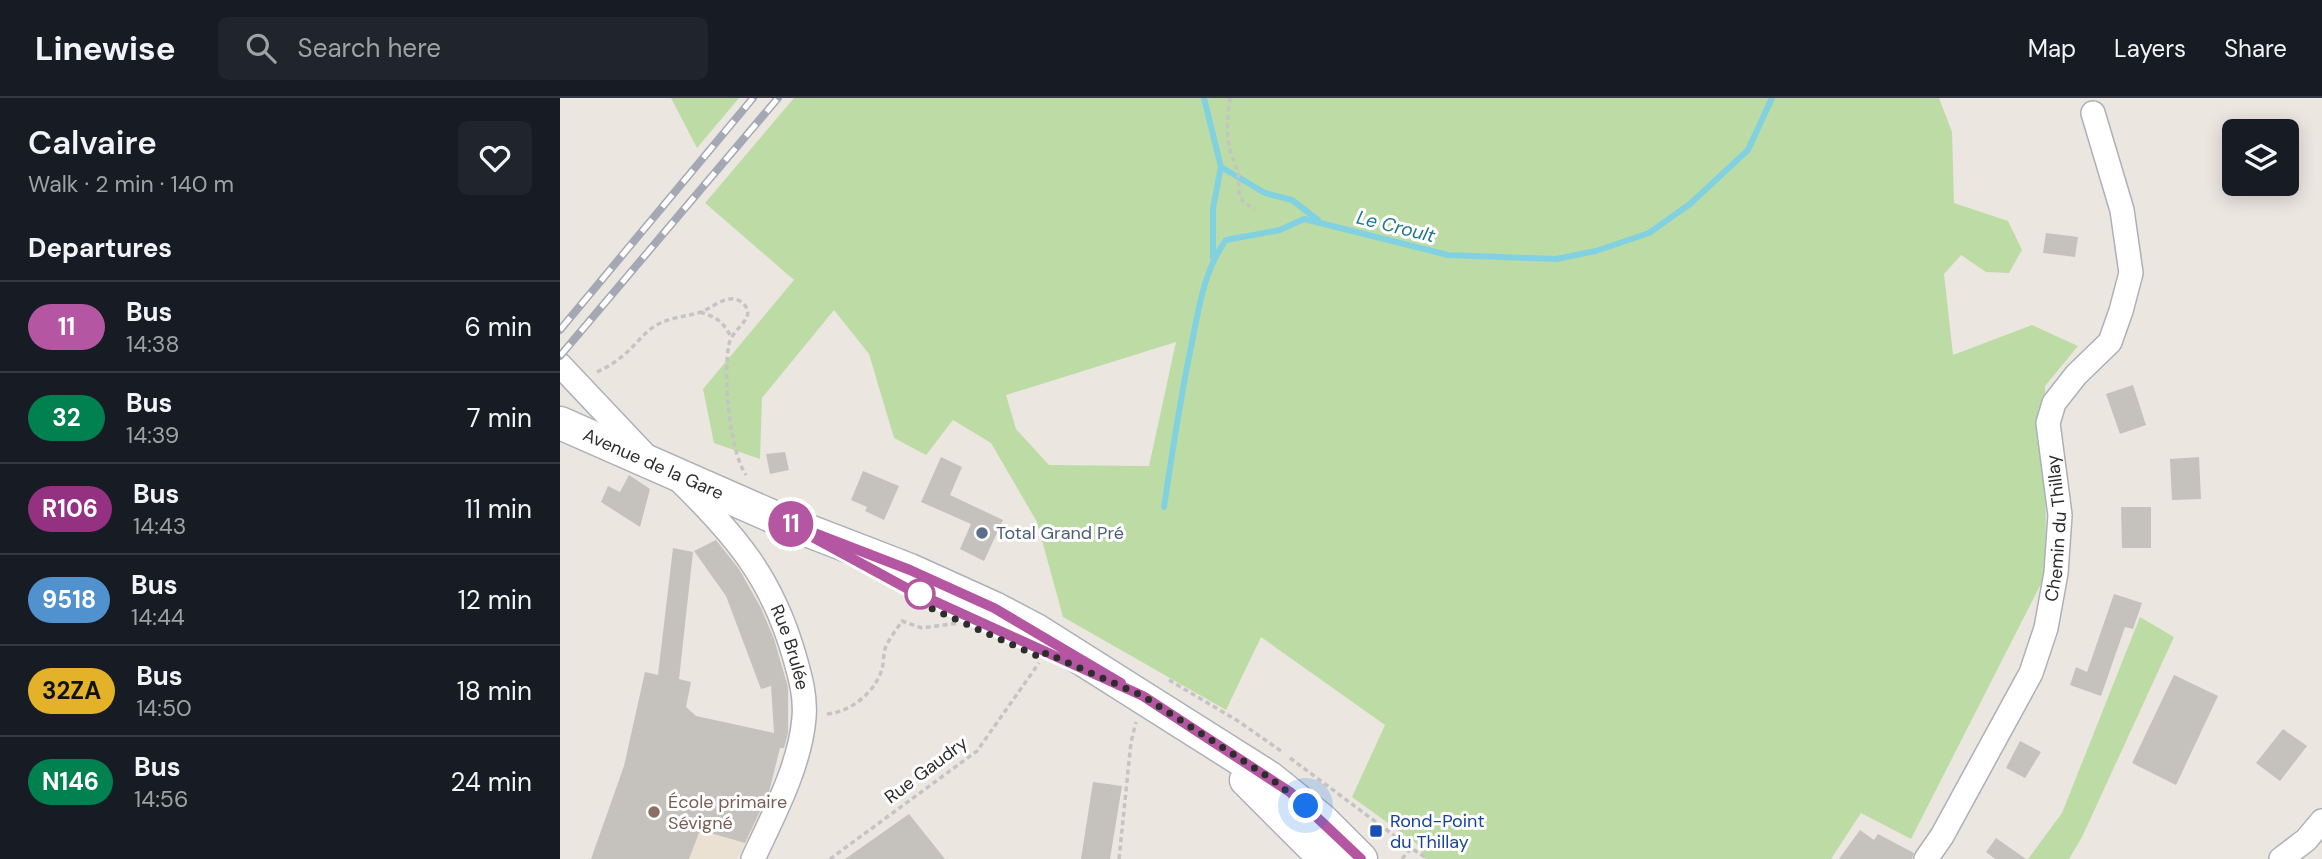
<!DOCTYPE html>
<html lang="en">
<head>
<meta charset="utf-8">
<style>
  :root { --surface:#171b24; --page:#20242c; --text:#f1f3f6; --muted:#9ea1a6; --line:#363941 }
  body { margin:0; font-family:"DM Sans",sans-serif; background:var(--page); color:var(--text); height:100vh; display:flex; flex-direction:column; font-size:26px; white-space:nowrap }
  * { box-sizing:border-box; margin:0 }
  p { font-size:23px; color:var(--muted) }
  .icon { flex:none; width:38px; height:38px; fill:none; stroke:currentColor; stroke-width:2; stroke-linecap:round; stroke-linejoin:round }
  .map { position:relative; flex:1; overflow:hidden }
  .sheet { display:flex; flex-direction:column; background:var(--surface); width:560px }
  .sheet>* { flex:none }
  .badge { padding:0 14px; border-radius:23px; font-size:24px; line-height:46px }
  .tools { position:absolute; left:1662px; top:21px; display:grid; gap:14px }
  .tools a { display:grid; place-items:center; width:77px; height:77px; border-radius:10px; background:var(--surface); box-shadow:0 4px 18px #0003; font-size:35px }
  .you { position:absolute; width:35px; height:35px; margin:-18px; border:5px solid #fff; border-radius:50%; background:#1a73e8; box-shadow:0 0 0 10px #1a73e833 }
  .map>.badge { position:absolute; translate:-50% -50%; box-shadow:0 0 0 4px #fff }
  h2 { padding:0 28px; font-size:26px; line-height:63px }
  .round { display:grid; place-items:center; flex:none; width:74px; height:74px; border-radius:10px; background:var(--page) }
  .head { display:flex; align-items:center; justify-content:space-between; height:119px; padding:0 28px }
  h1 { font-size:33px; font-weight:600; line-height:52px }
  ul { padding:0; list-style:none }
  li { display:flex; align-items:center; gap:21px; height:91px; padding:0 28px; border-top:2px solid var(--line) }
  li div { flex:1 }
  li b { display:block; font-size:26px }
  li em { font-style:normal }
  li .badge { min-width:77px; font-weight:700; text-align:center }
  header { display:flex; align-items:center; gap:42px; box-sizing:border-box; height:98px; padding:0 35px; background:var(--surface); border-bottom:2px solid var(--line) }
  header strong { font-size:33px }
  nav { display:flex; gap:38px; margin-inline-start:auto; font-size:24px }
  .search { width:490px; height:63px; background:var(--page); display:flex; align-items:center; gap:18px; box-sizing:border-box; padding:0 24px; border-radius:10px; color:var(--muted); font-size:26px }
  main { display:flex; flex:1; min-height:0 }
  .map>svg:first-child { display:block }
  .education { fill:#ebe1d3 }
  .green { fill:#bddca5; fill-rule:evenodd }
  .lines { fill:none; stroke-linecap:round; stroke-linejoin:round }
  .stream { stroke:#82d1e1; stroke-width:6 }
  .building { fill:#c5c1bc }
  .minor-casing { stroke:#adb0b7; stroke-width:26 }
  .secondary-casing { stroke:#adb0b7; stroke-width:35 }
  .path { stroke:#c4c4c4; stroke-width:3.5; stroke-dasharray:5 3.5; stroke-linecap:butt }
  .minor { stroke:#fff; stroke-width:23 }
  .secondary { stroke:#fff; stroke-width:32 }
  .rail-casing { stroke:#a4a8b4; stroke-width:8 }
  .rail { stroke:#fff; stroke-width:5; stroke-dasharray:16; stroke-linecap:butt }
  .line-casing { stroke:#fff; stroke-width:16 }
  .line { stroke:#b456a1; stroke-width:10 }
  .walk { stroke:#2d2d2d; stroke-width:7; stroke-dasharray:0 12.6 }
  .service-dot { fill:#5c6f8a; stroke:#fff; stroke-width:2.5 }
  .stop-dot { fill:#fff; stroke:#b456a1; stroke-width:3.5 }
  .education-dot { fill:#8d6e63; stroke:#fff; stroke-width:2.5 }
  .transit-dot { fill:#1a4fb4; stroke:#fff; stroke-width:2.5 }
  .labels { text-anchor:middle; stroke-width:6; stroke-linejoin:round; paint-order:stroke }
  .street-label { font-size:18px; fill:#2d2d2d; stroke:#fff }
  .service-label { font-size:18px; fill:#4e5e75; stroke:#fff; text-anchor:start }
  .education-label { font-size:18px; fill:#785e54; stroke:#fff; text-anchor:start }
  .transit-label { font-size:18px; fill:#164399; stroke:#fff; text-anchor:start }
  .water-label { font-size:19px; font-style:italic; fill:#1f748f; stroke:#fff }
</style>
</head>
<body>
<header>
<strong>Linewise</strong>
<div class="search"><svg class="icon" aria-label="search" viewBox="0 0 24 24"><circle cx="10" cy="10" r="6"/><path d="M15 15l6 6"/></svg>Search here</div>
<nav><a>Map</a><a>Layers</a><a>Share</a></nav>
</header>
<main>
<section class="sheet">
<div class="head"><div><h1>Calvaire</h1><p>Walk · 2 min · 140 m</p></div><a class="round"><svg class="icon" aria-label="heart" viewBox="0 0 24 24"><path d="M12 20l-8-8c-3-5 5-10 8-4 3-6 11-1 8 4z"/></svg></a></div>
<h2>Departures</h2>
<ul>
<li><span class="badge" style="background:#b456a1;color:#fff">11</span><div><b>Bus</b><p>14:38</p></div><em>6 min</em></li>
<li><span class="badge" style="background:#00814f;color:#fff">32</span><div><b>Bus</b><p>14:39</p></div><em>7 min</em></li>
<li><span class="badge" style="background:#943281;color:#fff">R106</span><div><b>Bus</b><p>14:43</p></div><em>11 min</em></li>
<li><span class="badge" style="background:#5191cd;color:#fff">9518</span><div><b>Bus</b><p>14:44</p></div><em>12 min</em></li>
<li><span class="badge" style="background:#e3b229;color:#111">32ZA</span><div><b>Bus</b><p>14:50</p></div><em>18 min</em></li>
<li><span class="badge" style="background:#00814f;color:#fff">N146</span><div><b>Bus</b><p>14:56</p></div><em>24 min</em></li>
</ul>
</section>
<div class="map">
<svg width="1762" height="761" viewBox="0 0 1762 761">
  <rect width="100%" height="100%" fill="#ece6e1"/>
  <path class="education" d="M 64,697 L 196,731 L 176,761 L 44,761 Z"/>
  <path class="green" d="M 111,0 L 179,0 L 137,50 Z
    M 234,0 L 1379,0 L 1392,34 L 1394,105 L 1448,123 L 1462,152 L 1449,175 L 1426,174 L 1401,157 L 1384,176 L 1393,257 L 1472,227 L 1518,248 L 1485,288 L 1486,476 L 1351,741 L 1301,715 L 1271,761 L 865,761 L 857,746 L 792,699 L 825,627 L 701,539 L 666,612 L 503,519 L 477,424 L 431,345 L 393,322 L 366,357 L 334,340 L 309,256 L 274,212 L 202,300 L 200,361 L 154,345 L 143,291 L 234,182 L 145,105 ZM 616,244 L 589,368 L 489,367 L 456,331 L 446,297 Z
    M 1580,519 L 1614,539 L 1522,739 L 1509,761 L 1468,761 L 1502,715 Z"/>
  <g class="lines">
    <path class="stream" d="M 644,0 L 661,69 L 705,95 L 732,102 L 758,122 L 756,122
      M 653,160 L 653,110 L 661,69
      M 604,409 C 612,355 620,302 631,249 C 639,211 643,174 666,142 L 720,132 L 744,121 L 888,157 L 996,161 L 1036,153 L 1089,135 L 1130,106 L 1188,52 L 1212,0"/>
  </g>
  <path class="building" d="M 1486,135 L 1518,139 L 1515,159 L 1483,155 Z
    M 1573,287 L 1586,327 L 1560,336 L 1546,296 Z
    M 225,354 L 229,372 L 210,376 L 206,356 Z
    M 381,359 L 402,369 L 390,397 L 443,422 L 424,463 L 400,451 L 411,426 L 361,404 Z
    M 1639,359 L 1641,401 L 1612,402 L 1610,361 Z
    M 303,373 L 339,388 L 324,422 L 305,413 L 307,409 L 291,402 Z
    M 69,377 L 90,391 L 80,429 L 41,404 L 48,388 L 60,394 Z
    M 1561,409 L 1591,409 L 1591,450 L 1562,450 Z
    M 156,442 L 179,471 L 201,510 L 214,541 L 228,589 L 228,635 L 224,650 L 220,650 L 209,694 L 185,745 L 140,732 L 129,761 L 31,761 L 64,668 L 85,574 L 98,577 L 113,450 L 133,454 L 119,581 L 131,584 L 126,609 L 136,618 L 214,635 L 211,588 L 201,591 L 166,498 L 134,453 Z
    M 1554,496 L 1582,505 L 1573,531 L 1565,529 L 1541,598 L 1510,587 L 1516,569 L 1527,574 Z
    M 1614,577 L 1658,598 L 1616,687 L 1572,665 Z
    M 1723,631 L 1747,648 L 1720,683 L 1696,665 Z
    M 1460,643 L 1481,654 L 1465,680 L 1446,670 Z
    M 533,684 L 562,688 L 550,761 L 521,761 Z
    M 349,716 L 385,761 L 285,761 Z
    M 1300,732 L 1314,742 L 1318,736 L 1354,755 L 1352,761 L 1279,761 Z
    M 1436,740 L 1466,761 L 1435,761 L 1426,754 Z"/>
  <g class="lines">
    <defs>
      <g id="minor">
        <path d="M 0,267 L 86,358"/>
        <path id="s1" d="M 121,384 C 177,439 212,481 234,557 C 240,578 246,598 244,620 C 240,668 213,718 193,761"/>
        <path id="s2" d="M 1366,761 L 1382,738 L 1471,575 L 1486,530 L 1496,475 L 1500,417 L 1488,325 L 1494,305 L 1516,277 L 1550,244 L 1561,213 L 1571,175 L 1562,112 L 1533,15"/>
        <path d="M 1721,761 L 1746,742 L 1762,723"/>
      </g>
      <g id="secondary">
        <path id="s3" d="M 0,325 L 223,423 L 350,472 L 434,510 L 476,532 L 710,680 L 762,722 L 801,761"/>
        <path d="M 686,682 L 765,761"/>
      </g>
    </defs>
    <use href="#minor" class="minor-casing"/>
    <use href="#secondary" class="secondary-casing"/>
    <path class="path" d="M 670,0 C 668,18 665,37 671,55 C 673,62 677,69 678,76 C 681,96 673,99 695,111
      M 140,214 C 156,219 163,223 171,239
      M 37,274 C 45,270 53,266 60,260 C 73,251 82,236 95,228 C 109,219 126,219 141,214 C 151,210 160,202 170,201 C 177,200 185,205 187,211 C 192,222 172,232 169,246 C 163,276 169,352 186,377
      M 609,582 L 678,623 L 721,653
      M 267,616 C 290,614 313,596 321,574 C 324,567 323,558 325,551 C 328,542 337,531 342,523 L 362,530 L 399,525
      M 730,660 L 851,750
      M 270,761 L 417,653 L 479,565
      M 559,761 L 571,644 L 576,624
      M 842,761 L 851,750 L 868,761"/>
    <use href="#minor" class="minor"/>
    <use href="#secondary" class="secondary"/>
    <defs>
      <path id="rail" d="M 0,232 L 193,0
        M 0,258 L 218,0"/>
    </defs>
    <use href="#rail" class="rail-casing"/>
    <use href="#rail" class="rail"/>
  </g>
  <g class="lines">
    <defs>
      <path id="line" d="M 561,585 L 434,510 L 350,472 L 223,423 L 350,492 L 583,598 L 730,694 L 801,761"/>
    </defs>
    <use href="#line" class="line-casing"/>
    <use href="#line" class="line"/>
    <path class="walk" d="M 360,496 L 357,504 L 482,560 L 486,555 L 583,598 L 710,680 L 746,708"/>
  </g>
  <circle class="service-dot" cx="422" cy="435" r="7"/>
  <circle class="stop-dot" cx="360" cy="496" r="14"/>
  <circle class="education-dot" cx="94" cy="714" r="7"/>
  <rect class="transit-dot" x="809" y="726" width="14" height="14" rx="3.5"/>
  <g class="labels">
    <g class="street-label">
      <text dy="6" stroke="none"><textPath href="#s3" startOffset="102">Avenue de la Gare</textPath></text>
      <text dy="6" stroke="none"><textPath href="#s2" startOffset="362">Chemin du Thillay</textPath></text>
      <text dy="6" stroke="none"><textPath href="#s1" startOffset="201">Rue Brulée</textPath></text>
      <text transform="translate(366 672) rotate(-37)" y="6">Rue Gaudry</text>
    </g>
    <g class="service-label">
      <text x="436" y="441">Total Grand Pré</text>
    </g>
    <g class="education-label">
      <text x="108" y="710">École primaire<tspan x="108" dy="21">Sévigné</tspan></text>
    </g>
    <g class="transit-label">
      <text x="830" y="729">Rond-Point<tspan x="830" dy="21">du Thillay</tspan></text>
    </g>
    <g class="water-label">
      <text transform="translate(836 128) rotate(14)" y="7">Le Croult</text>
    </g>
  </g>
</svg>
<div class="tools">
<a><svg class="icon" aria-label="layers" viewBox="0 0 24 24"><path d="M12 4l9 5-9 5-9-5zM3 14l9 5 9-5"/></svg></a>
</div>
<div class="you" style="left:746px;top:708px"></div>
<b class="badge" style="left:231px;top:426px;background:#b456a1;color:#fff">11</b>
</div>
</main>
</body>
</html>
